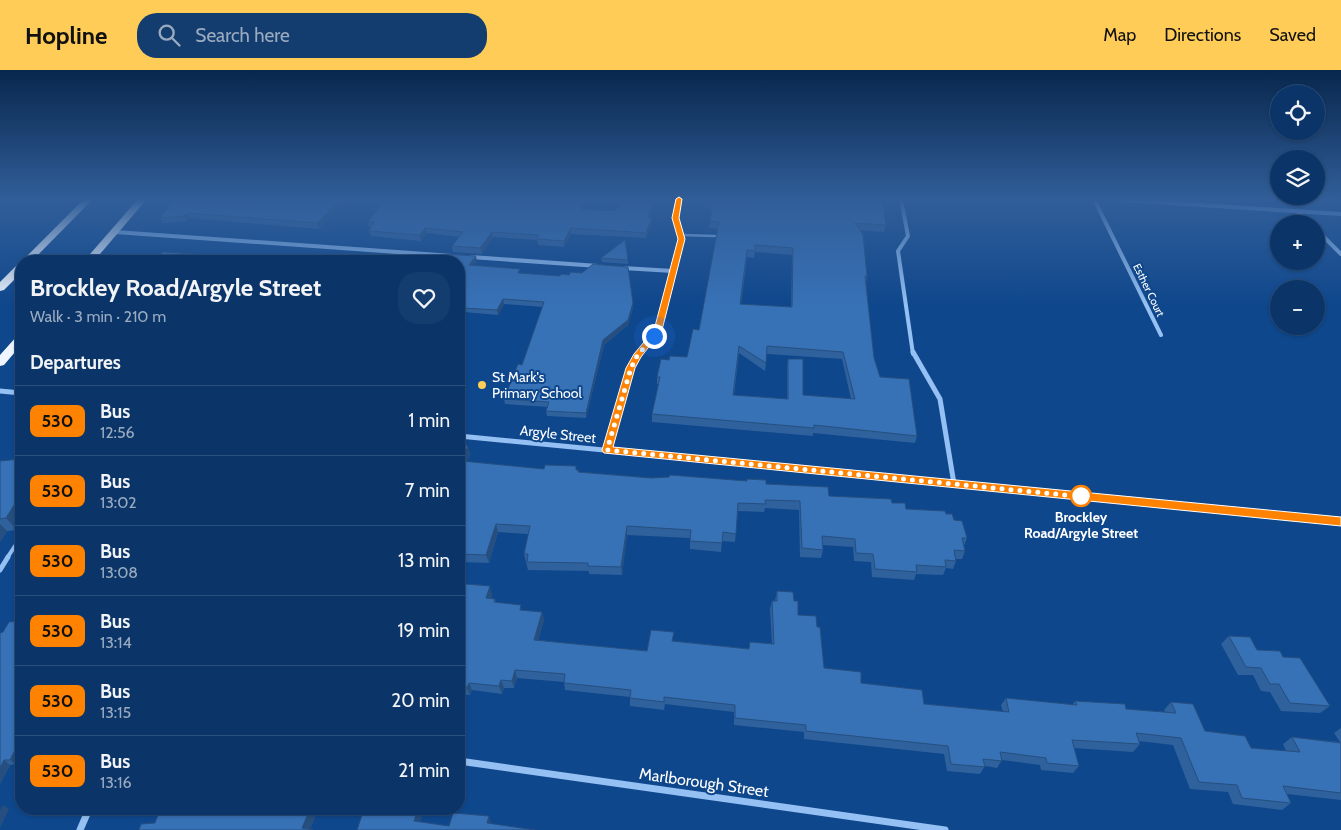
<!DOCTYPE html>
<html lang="en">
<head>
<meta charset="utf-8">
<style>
  :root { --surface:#0b3569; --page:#143d6f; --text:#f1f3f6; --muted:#9aabc0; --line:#2b507d; --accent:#ffcd57 }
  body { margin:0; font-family:Cabin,sans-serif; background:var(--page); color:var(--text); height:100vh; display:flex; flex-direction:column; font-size:19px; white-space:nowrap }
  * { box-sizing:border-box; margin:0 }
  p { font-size:16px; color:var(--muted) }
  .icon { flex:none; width:28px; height:28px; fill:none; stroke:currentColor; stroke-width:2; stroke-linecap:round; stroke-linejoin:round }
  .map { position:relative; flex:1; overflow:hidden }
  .side { position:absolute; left:15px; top:185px; width:450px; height:560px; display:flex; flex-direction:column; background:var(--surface); border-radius:20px; box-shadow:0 1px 4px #0004,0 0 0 1px var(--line) }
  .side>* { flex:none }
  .badge { padding:0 10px; border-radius:8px; font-size:18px; line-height:32px }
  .tools { position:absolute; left:1270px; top:15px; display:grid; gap:10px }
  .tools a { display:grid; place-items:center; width:55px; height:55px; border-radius:50%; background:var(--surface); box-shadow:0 1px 4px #0004,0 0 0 1px var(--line); font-size:25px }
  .you { position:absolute; width:25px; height:25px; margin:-12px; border:4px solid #fff; border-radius:50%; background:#1a73e8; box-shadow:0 0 0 8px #1a73e833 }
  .map>.badge { position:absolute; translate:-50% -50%; box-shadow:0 0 0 2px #fff }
  h2 { padding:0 15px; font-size:19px; line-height:45px }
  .round { display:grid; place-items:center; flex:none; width:52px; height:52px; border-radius:20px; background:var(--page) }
  .overview { display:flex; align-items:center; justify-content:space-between; height:85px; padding:0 15px }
  h1 { font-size:24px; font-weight:700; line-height:38px }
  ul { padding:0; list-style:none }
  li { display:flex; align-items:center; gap:15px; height:70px; padding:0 15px; border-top:1px solid var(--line) }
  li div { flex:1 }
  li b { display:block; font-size:19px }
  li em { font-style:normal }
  li .badge { min-width:55px; font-weight:700; text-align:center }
  header { display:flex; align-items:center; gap:30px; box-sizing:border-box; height:70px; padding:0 25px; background:var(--accent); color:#111 }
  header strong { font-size:24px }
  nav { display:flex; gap:28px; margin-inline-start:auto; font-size:18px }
  .search { width:350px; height:45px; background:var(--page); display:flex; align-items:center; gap:12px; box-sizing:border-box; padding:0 18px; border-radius:20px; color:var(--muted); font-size:19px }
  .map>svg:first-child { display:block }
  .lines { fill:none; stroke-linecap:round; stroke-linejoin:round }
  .service-far2 { stroke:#95c0f3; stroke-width:2.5 }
  .service-far1 { stroke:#95c0f3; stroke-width:4 }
  .service { stroke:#95c0f3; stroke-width:5 }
  .minor-far2 { stroke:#95c0f3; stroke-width:4 }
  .minor-far1 { stroke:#95c0f3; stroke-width:5 }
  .minor { stroke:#95c0f3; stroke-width:7 }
  .tertiary { fill:#95c0f3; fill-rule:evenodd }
  .trunk { fill:#f0f6ff; fill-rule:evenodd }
  .wall { fill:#2f619d; fill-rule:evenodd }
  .shaded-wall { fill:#264f7f }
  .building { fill:#3771b6; stroke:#264f7f; fill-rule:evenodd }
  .line { fill:#ff8200; stroke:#fff }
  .walk { stroke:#fff; stroke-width:5; stroke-dasharray:0 9 }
  .poi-dot { fill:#ffcd57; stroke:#0f478c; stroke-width:2 }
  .stop-dot { fill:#fff; stroke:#ff8200; stroke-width:2.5 }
  .labels { text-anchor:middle; stroke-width:4; stroke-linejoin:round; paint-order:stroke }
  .far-street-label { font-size:11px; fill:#fff; stroke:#0f478c }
  .poi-label { font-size:14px; fill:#fff; stroke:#0f478c; text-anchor:start }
  .street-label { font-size:14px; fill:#fff; stroke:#0f478c }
  .stop-label { font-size:14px; font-weight:bold; fill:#fff; stroke:#0f478c }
  .near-street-label { font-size:16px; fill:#fff; stroke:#0f478c }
</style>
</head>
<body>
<header>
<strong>Hopline</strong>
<div class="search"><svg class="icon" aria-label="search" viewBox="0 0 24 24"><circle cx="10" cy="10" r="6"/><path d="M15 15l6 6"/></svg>Search here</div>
<nav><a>Map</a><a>Directions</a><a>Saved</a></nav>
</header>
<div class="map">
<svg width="1341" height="760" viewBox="0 0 1341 760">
  <rect width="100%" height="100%" fill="#0f478c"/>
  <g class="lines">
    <path class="service-far2" d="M 681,165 L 715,166"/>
    <path class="service-far1" d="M 7,488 L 21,467"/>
    <path class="service" d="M 0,500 L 8,487"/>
    <path class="minor-far2" d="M 901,129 L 908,166 L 898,181 L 913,284
      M 1094,129 L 1161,265
      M 1297,141 L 1310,154
      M 1316,159 L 1341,184
      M 115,162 L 453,186
      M 471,187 L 598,196
      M 623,198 L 673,201
      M 639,284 L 658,260 L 681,169 L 681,163 L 675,148 L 679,129"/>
    <path class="minor-far1" d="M 913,282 L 940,329 L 954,414
      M 0,321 L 21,323
      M 459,366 L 1341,451
      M 607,380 L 631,298 L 640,282"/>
    <path class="minor" d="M 459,691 L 945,760
      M 80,760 L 89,739"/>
    <path class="tertiary" d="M 1104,129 L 1137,129 L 1341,142 L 1341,146 L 1107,131 Z"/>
    <path class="trunk" d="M 84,129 L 93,129 L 32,191 L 22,191 Z
      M 138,129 L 147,129 L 94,191 L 84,191 Z
      M 21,194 L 21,203 L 4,220 L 0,221 L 0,212 L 17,195 Z
      M 21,265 L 21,275 L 4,295 L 0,296 L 0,285 L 17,266 Z"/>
  </g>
  <path class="wall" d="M 174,129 L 349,129 L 319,159 L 189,148 L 187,151 L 163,153 L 160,148 Z
    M 625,129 L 656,129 L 650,147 L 652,147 L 652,153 L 646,168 L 571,164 L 564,177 L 538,175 L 537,170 L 493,167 L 482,184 L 453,182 L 452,176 L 459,167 L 427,163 L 421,171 L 371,166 L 369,161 L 371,157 L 369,157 L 367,152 L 583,139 L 615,141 Z
    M 703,129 L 886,155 L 884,162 L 860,160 L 867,206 L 866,214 L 874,288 L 880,307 L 917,366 L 915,373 L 813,363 L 813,366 L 652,352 L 652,344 L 659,315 L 657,314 L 657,307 L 669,290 L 687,287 L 699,260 L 718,159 L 709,158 L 710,151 L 712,138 L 703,138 ZM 755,182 L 792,185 L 791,237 L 741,234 L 747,187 L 754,188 ZM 739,283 L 765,301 L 767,284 L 842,289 L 851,329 L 803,325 L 788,289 L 787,297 L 787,329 L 734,325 Z
    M 625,170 L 628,194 L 602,192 L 601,188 Z
    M 459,191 L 477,191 L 473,196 L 520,203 L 633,233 L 633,238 L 628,255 L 604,275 L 586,348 L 547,346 L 546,341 L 548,337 L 505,334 L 504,329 L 522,295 L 543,237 L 504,234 L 498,245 L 464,242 L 459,254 Z
    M 459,375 L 470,384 L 467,392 L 544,399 L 577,400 L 579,402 L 651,408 L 766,414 L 829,426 L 892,433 L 906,439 L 946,444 L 954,450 L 967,468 L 964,476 L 965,481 L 962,489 L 956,489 L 956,491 L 953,499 L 946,498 L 943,505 L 916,504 L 914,510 L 872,507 L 871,492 L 854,491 L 853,477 L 822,475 L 823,480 L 821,488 L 800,487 L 799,440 L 765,438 L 764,442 L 738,441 L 735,472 L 722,471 L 721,482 L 690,479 L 690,468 L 627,465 L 622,505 L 589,504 L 589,501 L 528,500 L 524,484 L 528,464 L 498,462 L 489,493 L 459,492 Z
    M 0,391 L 17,460 L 7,461 L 0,472 Z
    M 777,521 L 794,531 L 798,545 L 817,557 L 824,598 L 861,613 L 924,634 L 1003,642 L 1001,635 L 1006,628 L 1072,635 L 1075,631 L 1126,639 L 1165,642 L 1164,640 L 1171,632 L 1205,661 L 1251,678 L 1286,681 L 1283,674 L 1292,667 L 1340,672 L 1334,663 L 1341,658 L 1341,730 L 1287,724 L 1291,733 L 1282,740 L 1233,734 L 1228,722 L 1190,719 L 1173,675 L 1139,671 L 1140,674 L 1133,682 L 1074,678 L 1079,696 L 1073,703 L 1041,700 L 1040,695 L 1002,690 L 997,698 L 985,696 L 980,704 L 947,701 L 944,684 L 804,669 L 804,662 L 734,655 L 734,642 L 665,634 L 664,640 L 630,636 L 630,627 L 565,620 L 564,612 L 517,608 L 514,618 L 504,618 L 502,624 L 472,620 L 470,625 L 459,624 L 459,522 L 492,524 L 491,529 L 495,529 L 496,532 L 523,541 L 542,542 L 544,550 L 538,570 L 647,581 L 674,571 L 749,579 L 750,572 L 772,574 L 770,539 L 772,531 L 775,531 Z
    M 3,562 L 16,694 L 10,695 L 0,714 Z
    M 1229,566 L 1257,580 L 1283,587 L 1330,636 L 1320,643 L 1281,641 L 1270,622 L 1261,621 L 1253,605 L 1238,605 L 1221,574 Z"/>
  <path class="shaded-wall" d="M 342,129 L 349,129 L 319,159 L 317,153 Z
    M 584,129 L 587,129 L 581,144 L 580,139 Z
    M 654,129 L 656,129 L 648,152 L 648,147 Z
    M 187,143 L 189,148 L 187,151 L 184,146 Z
    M 652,147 L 652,153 L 646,168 L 646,163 Z
    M 425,158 L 427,163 L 421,171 L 420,165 Z
    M 571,158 L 571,164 L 564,177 L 564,171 Z
    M 492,162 L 493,167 L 482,184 L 480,178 Z
    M 328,185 L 329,190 L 328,191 L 322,191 Z
    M 223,186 L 225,191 L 217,191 Z
    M 476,186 L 477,191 L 470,200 L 469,195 Z
    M 503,229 L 504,234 L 498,245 L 497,240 Z
    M 633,233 L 633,238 L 628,255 L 604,275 L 586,348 L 586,343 L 603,270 Z
    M 463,238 L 464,242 L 459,254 L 459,247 Z
    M 468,376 L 470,384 L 464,400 L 462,391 Z
    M 21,424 L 21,453 L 17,460 L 6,448 Z
    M 0,454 L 7,461 L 0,472 Z
    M 496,454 L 498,462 L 489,493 L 486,485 Z
    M 627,456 L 627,465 L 622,505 L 621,497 Z
    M 490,516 L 492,524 L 488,536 L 486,528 Z
    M 542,542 L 544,550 L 536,578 L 534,570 Z
    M 515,600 L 517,608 L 514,618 L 512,611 Z
    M 501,610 L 504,618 L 502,624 L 499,616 Z
    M 469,613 L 472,620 L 470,625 L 467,618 Z
    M 21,668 L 21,684 L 16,694 L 10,690 Z
    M 4,690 L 10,695 L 0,714 L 0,698 Z
    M 3,735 L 9,739 L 0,758 L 0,740 Z
    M 310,739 L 316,739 L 318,741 L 310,760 L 302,758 Z
    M 418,739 L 422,746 L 418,758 L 414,751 Z
    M 489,746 L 491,753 L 490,760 L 487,753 Z"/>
  <path class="building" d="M 174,129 L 342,129 L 317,153 L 187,143 L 184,146 L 160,148 Z
    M 387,129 L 584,129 L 580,139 L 615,141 L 625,129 L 654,129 L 648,147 L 652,147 L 646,163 L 571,158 L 564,171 L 537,169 L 539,165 L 492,162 L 480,178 L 452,176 L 463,162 L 425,158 L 420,165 L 369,161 L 374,152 L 367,152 Z
    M 703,129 L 882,129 L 886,155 L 855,153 L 863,165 L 867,206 L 865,206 L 874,288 L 880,307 L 909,309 L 917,366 L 814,355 L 814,358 L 652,344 L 660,307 L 657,307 L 661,289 L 669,290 L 670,286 L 687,287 L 693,259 L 699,260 L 719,152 L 710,151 L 713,132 L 703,131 ZM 755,175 L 793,178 L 792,237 L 740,234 L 747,180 L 755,181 ZM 739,276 L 766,293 L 767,276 L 843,282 L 855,329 L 803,325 L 803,289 L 788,289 L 788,329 L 733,325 Z
    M 625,170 L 628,190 L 601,188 Z
    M 163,182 L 223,186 L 217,191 L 152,191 Z
    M 447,184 L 476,186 L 469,195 L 520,199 L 518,203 L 560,206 L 561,204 L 569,205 L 571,202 L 582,203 L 593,194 L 628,197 L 633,233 L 628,250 L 603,270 L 586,343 L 546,341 L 549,332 L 504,329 L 518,294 L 522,295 L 544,232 L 503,229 L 497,240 L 463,238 L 459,247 L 459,191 L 442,191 Z
    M 328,185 L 322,191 L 300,191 L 304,186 Z
    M 386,189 L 414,191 L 384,191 Z
    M 459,375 L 468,376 L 462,391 L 544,399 L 545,395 L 576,396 L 576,400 L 579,400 L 578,402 L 651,408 L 669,407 L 670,405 L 747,411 L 747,409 L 766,410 L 766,414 L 828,417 L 829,426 L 891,429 L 892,433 L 905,433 L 906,439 L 945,441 L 946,444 L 952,444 L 954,450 L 962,451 L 967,468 L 962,468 L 965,481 L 954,480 L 956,491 L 945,490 L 946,497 L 916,495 L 917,502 L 875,499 L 873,484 L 856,483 L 855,469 L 822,466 L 823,480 L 802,478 L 800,431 L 765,430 L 766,434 L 738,433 L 736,464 L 723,462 L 722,473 L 690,471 L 691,460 L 627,456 L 621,497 L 588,496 L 588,493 L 527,492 L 528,484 L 524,484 L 530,456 L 496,454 L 486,485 L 459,484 Z
    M 21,389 L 21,424 L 6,448 L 0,449 L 0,391 Z
    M 466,514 L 490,516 L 486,528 L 495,529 L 494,532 L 521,535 L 520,540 L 542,542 L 534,570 L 647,581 L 651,560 L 674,562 L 672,571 L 749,579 L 750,572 L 774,574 L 772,531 L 777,531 L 777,521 L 793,522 L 794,531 L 798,531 L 798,545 L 816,546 L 817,557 L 820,557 L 824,598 L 861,602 L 861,613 L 922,620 L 924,634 L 1009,642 L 1006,628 L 1077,635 L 1075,631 L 1125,634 L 1126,639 L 1176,643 L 1171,632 L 1193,634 L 1205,661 L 1245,666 L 1251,678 L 1300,682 L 1292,667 L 1341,673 L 1341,723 L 1283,716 L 1291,733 L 1242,728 L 1237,715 L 1199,712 L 1181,668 L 1136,663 L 1140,674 L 1072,670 L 1079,696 L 1047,693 L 1046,688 L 1000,682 L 1002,691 L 983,689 L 985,697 L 951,694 L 948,676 L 806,661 L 806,655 L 735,648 L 735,635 L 664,627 L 664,632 L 630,628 L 631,620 L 564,613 L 565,604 L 515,600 L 512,611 L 501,610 L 499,616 L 469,613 L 467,618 L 459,617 L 459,522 L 463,523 Z
    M 21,551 L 21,668 L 10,690 L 4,690 L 0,698 L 0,563 L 3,562 L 9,552 Z
    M 1229,566 L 1250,567 L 1257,580 L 1280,581 L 1283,587 L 1300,588 L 1330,636 L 1290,633 L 1279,614 L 1270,614 L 1261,598 L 1246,597 Z
    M 160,739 L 310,739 L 302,758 L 313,760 L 139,760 L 141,754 L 155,753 Z
    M 364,739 L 418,739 L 414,751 L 449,756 L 453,743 L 489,746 L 487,753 L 535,760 L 357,760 Z"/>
  <linearGradient id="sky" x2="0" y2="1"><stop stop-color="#08274d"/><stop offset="0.55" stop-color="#315e99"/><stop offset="1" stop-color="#315e99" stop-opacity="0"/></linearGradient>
  <rect width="1341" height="236" fill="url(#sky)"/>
  <path class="line" d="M 679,127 L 682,129 L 679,148 L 685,169 L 662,260 L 641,287 L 635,298 L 613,377 L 1341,447 L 1341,456 L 604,383 L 602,380 L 626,298 L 634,284 L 654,260 L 678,169 L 672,148 L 676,129 Z"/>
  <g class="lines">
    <path class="walk" d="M 654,266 L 637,286 L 631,298 L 607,380 L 1086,427 L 1081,426"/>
  </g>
  <circle class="poi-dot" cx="482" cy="315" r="5"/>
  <circle class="stop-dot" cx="1081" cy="426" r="10"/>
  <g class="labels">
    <g class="far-street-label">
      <text transform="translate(1149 220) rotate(64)" y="4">Esther Court</text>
    </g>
    <g class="poi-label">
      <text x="492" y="312">St Mark's<tspan x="492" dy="16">Primary School</tspan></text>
    </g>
    <g class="street-label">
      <text transform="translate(558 364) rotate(6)" y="5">Argyle Street</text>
    </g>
    <g class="stop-label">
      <text x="1081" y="452">Brockley<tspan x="1081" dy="16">Road/Argyle Street</tspan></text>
    </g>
    <g class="near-street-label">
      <text transform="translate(704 712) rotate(8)" y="6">Marlborough Street</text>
    </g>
  </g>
</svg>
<div class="tools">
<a><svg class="icon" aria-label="locate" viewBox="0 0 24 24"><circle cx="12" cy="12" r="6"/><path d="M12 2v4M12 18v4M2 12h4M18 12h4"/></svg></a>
<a><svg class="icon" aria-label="layers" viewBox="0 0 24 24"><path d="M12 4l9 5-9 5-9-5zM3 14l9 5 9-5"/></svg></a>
<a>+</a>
<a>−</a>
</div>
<div class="you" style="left:654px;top:266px"></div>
<section class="side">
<div class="overview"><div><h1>Brockley Road/Argyle Street</h1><p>Walk · 3 min · 210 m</p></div><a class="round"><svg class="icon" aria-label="heart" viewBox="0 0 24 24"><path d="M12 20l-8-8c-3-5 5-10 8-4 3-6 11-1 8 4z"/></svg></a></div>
<h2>Departures</h2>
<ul>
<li><span class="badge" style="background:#ff8200;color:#111">530</span><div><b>Bus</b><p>12:56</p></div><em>1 min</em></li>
<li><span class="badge" style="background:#ff8200;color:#111">530</span><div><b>Bus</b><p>13:02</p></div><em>7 min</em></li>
<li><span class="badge" style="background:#ff8200;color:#111">530</span><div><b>Bus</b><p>13:08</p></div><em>13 min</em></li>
<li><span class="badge" style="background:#ff8200;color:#111">530</span><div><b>Bus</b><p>13:14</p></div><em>19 min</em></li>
<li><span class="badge" style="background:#ff8200;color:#111">530</span><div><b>Bus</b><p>13:15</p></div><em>20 min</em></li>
<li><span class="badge" style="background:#ff8200;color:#111">530</span><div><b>Bus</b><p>13:16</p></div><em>21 min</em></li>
</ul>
</section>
</div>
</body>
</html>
